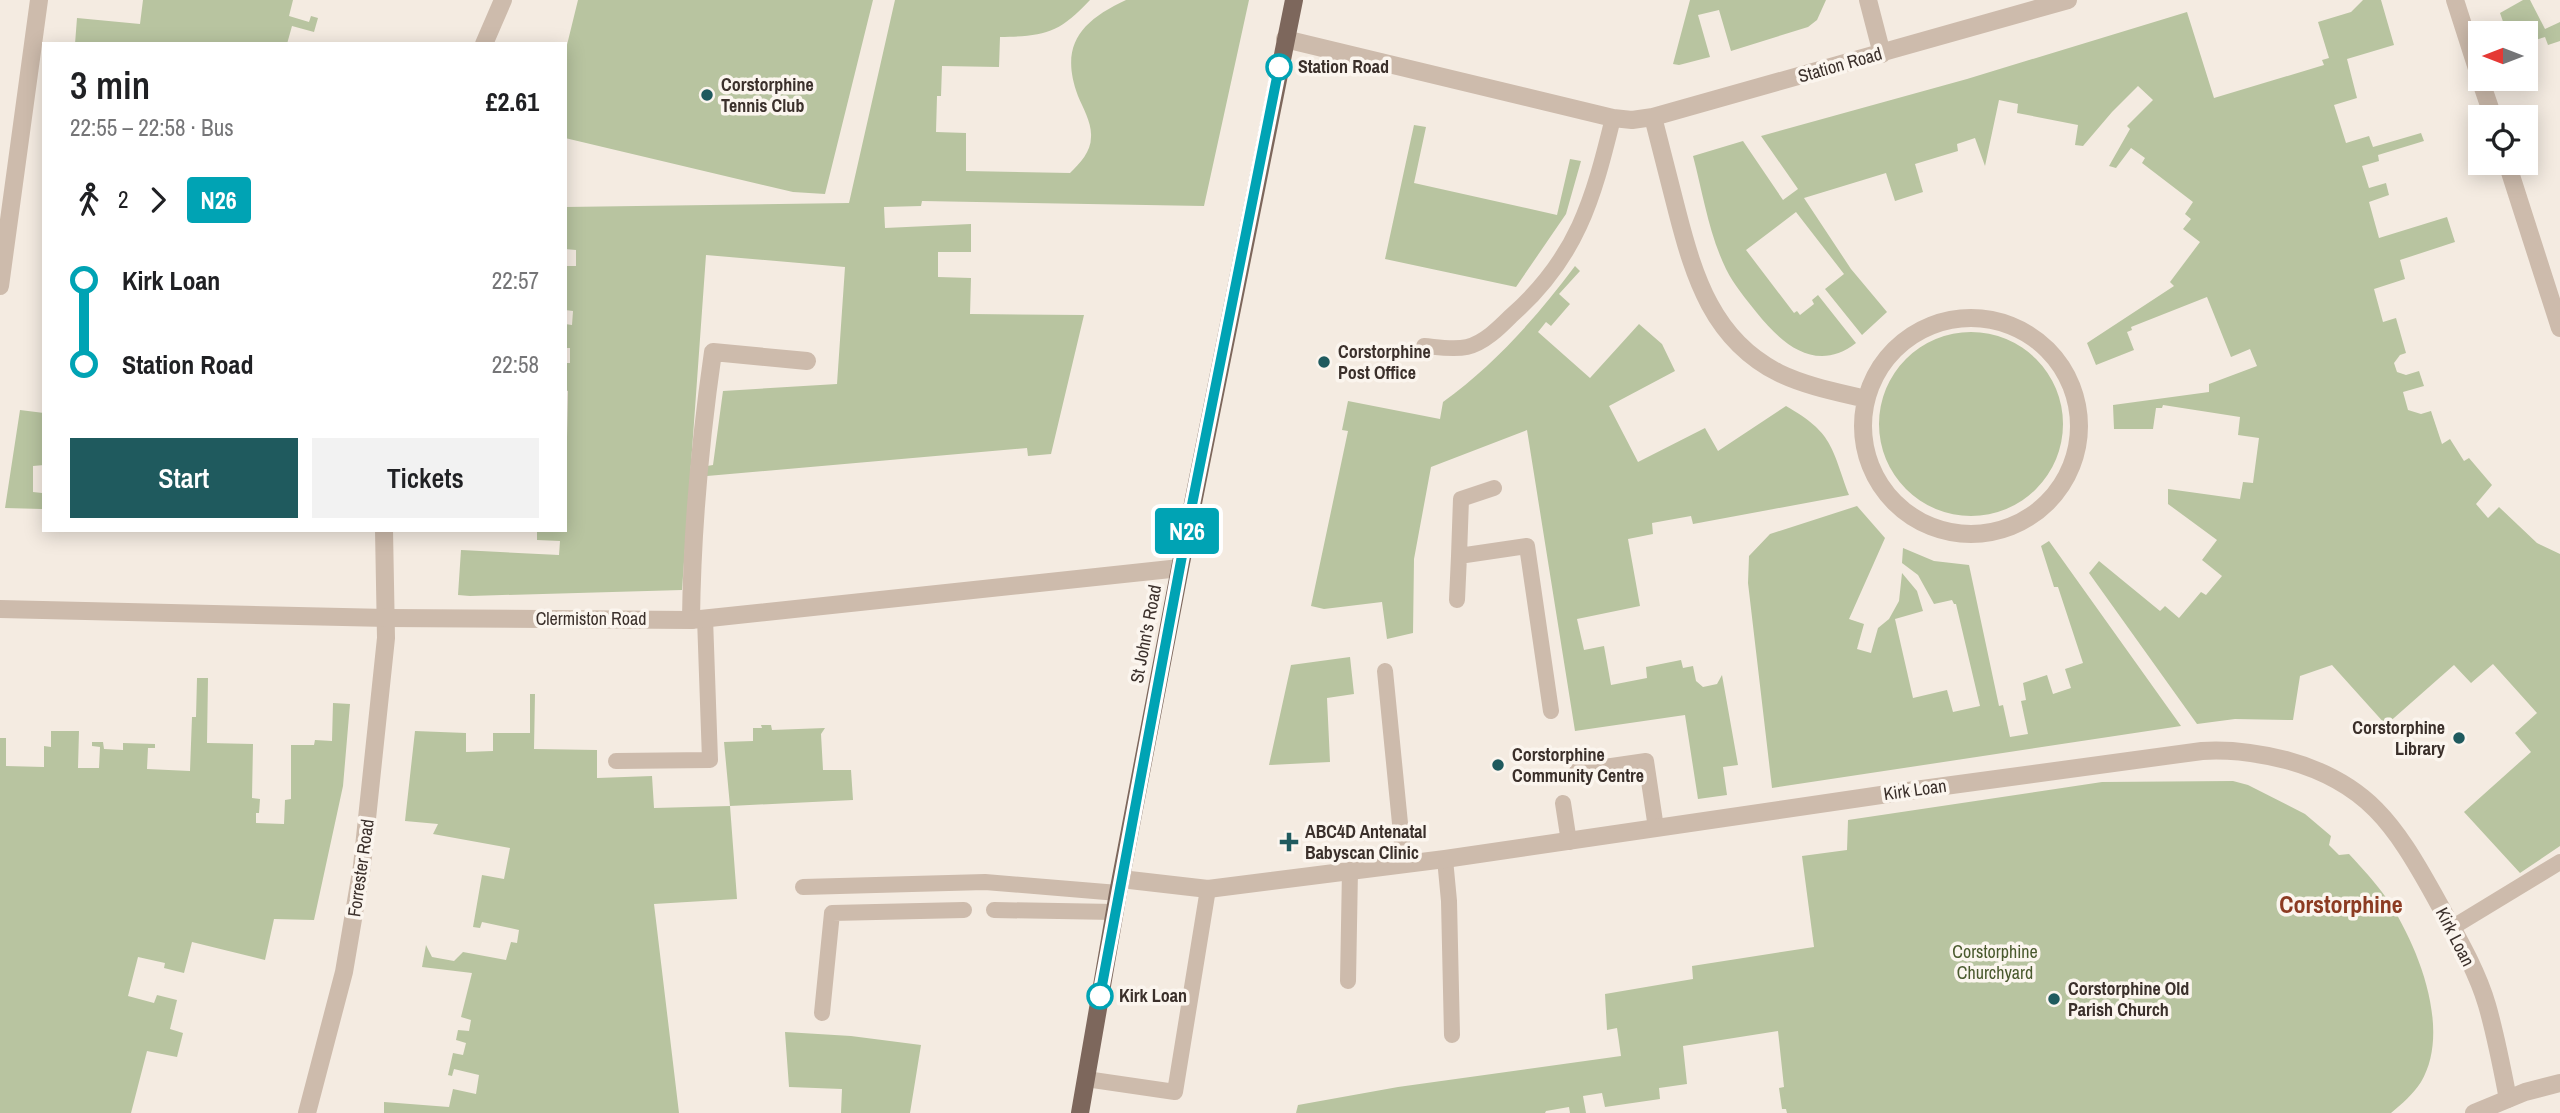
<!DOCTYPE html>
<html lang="en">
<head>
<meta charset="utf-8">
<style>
  :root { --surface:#fff; --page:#f2f2f2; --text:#202124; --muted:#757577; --accent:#1f5a5e }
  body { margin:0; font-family:"Archivo Narrow",sans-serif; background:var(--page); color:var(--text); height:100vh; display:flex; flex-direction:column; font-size:26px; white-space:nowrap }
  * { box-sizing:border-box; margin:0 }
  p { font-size:23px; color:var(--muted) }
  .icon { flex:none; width:38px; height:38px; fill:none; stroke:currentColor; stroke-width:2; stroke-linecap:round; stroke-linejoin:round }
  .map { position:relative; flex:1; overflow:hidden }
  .details { position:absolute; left:42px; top:42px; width:525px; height:490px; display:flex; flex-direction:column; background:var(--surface); border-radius:0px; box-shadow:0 4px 18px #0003 }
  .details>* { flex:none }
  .badge { padding:0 14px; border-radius:5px; font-size:24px; line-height:46px }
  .needle { width:46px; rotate:270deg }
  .tools { position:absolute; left:2468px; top:21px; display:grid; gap:14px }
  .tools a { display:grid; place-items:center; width:70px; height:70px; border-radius:0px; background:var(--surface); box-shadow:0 4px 18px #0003; font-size:35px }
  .map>.badge { position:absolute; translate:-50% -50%; box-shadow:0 0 0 4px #fff }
  .legs { display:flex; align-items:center; gap:10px; height:77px; padding:0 28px; font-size:23px }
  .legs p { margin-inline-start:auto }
  .head { display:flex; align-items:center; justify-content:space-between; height:119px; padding:0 28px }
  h1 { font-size:38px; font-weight:600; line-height:52px }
  .primary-button { display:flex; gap:14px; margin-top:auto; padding:14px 28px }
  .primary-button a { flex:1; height:80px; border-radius:0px; background:var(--accent); color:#fff; font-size:28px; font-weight:600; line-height:80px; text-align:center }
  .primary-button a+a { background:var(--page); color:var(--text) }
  ul { padding:0 28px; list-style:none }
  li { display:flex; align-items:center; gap:24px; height:84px; font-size:26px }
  li i { display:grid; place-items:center; width:10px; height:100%; margin:0 9px; background:currentColor }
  li i::after { content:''; width:18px; height:18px; margin:-9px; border:5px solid; border-radius:50%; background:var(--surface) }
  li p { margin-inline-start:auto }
  li:first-child i { background:linear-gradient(#0000 50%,currentColor 0) }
  li:last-child i { background:linear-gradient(currentColor 50%,#0000 0) }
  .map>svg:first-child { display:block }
  .green { fill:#b8c4a0 }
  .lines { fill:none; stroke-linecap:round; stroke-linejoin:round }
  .service { stroke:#cdbbac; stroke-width:16 }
  .minor { stroke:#cdbbac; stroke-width:18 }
  .tertiary { stroke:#cdbbac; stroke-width:18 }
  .primary { stroke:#7d675c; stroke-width:18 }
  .line-1-casing { stroke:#fff; stroke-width:16 }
  .line-1 { stroke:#00a3b4; stroke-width:10 }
  .stop-1-dot { fill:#fff; stroke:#00a3b4; stroke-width:3.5 }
  .poi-dot { fill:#1f5a5e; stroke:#fbf5ee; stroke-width:2.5 }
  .labels { text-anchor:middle; stroke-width:7; stroke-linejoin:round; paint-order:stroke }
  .street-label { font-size:18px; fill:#3b302b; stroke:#fbf5ee }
  .stop-label { font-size:18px; font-weight:bold; fill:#3b302b; stroke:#fbf5ee; text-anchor:start }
  .poi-label { font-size:18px; font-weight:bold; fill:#3b302b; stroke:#fbf5ee; text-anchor:start }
  .park-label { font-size:18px; fill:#4a5a2e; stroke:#fbf5ee }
  .district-label { font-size:24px; font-weight:bold; fill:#8c3b22; stroke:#fbf5ee }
</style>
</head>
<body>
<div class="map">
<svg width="2560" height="1113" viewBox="0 0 2560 1113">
  <rect width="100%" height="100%" fill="#f4ebe1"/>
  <path class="green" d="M 143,0 L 293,0 L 289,16 L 309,22 L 311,16 L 318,18 L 314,32 L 292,26 L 287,44 L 75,44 L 77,18 L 140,24 Z
    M 578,0 L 873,0 L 825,194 L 793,192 L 565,138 L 565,53 Z
    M 895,0 L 1090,0 C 1058,34 1045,36 1000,37 L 999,67 L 942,66 L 941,96 L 937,96 L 936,132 L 966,133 L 966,171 L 1070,173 C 1080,163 1091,152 1091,137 C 1092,123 1083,108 1078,96 C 1059,45 1081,21 1126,0 L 1249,0 L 1204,206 L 922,201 L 921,206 L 884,207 L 885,228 L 971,224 L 971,252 L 938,252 L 938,277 L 971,278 L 970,314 L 1084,315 L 1051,454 L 1028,456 L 1027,448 L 707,476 L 707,466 L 713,465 L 723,391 L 837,384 L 845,267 L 706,255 L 682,590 L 470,596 L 458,595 L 461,550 L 559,555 L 560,541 L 537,540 L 537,530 L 565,530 L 568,391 L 565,390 L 565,363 L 570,363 L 570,348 L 565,348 L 565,324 L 572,325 L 573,311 L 565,310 L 565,266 L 576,266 L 576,250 L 565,249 L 565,207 L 849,203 Z
    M 1690,0 L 1826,0 L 1817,20 L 1808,27 L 1731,51 L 1719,10 L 1698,15 L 1710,57 L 1679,65 L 1673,64 Z
    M 2363,0 L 2381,0 L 2394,45 L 2347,59 L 2357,98 L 2334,105 L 2346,143 L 2369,136 L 2373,147 L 2421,133 L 2424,141 L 2378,155 L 2379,161 L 2362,166 L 2369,188 L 2386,183 L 2389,195 L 2369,202 L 2379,238 L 2447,217 L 2455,242 L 2400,260 L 2405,279 L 2374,289 L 2383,322 L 2396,318 L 2406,353 L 2400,355 L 2394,363 L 2397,372 L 2406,375 L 2419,371 L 2424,386 L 2403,392 L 2408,410 L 2421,414 L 2431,411 L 2442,444 L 2450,439 L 2464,461 L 2469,458 L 2492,485 L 2476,504 L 2488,518 L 2499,507 L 2537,543 L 2560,554 L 2560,846 L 2520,873 L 2464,812 L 2531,752 L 2515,733 L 2537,713 L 2493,664 L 2471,683 L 2454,665 L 2386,725 L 2332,665 L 2300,676 L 2293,720 L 2235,719 L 2197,724 L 2089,573 L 2099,561 L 2160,611 L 2165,606 L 2179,618 L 2201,592 L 2206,595 L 2222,576 L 2202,560 L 2217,540 L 2168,504 L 2168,489 L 2240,499 L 2243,482 L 2253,483 L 2259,438 L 2238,435 L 2240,417 L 2163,405 L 2162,408 L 2156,408 L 2153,429 L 2114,429 L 2113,405 L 2209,392 L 2209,384 L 2257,366 L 2250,349 L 2231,357 L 2207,297 L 2131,327 L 2132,330 L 2127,332 L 2134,350 L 2096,365 L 2087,343 L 2174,286 L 2170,282 L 2200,242 L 2183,229 L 2191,219 L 2185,214 L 2193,202 L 2142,163 L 2145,158 L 2131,148 L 2116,168 L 2109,166 L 2130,129 L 2127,126 L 2153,100 L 2138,86 L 2112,112 L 2083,146 L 2075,145 L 2078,125 L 2017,113 L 2018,104 L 1999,100 L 1985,166 L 1975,138 L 1957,144 L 1958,151 L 1915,164 L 1923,192 L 1895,201 L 1886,173 L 1804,198 L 1851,269 L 1887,312 L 1862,335 L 1825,289 L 1844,274 L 1796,212 L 1746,250 L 1794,313 L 1797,311 L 1800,315 L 1814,304 L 1812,300 L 1818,295 L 1856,343 C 1816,374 1782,344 1757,313 C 1746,299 1734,285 1726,269 C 1709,234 1703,194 1693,156 L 1743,141 L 1783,200 L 1798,189 L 1761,136 L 1967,79 L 2187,12 L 2214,98 L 2324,65 L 2322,60 L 2329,58 L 2318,22 L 2351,12 Z
    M 2523,0 L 2530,0 L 2545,29 L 2560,22 L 2560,41 L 2548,45 L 2545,37 L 2525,43 L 2525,33 L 2507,33 L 2500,13 Z
    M 1414,125 L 1426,127 L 1414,183 L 1557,215 L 1570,159 L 1581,161 L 1566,214 L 1516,287 L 1385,259 Z
    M 1575,266 L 1580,271 L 1559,294 L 1570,304 L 1551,326 L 1546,322 L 1538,332 L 1590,378 L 1639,324 L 1662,344 L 1675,371 L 1609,406 L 1638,462 L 1705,428 L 1718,451 L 1786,406 C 1833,433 1831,446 1849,495 L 1693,524 L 1691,516 L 1652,523 L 1653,534 L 1628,539 L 1640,606 L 1577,619 L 1584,650 L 1604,646 L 1611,685 L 1647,678 L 1646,667 L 1681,660 L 1683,668 L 1693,666 L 1696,681 L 1703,687 L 1717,684 L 1722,675 L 1738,765 L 1723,767 L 1727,795 L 1698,799 L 1685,715 L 1575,731 L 1527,430 L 1431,467 L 1414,559 L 1413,633 L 1387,639 L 1382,602 L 1324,609 L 1311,606 L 1348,431 L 1342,430 L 1348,401 L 1440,419 L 1443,402 C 1495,364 1536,318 1575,266 Z
    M1879 424a92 92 0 1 1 184 0a92 92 0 1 1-184 0Z
    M 20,410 L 44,413 L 44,465 L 33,466 L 33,492 L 42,493 L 42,509 L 5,508 Z
    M 1857,506 L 1885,538 L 1849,619 L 1864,624 L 1857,649 L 1871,653 L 1878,628 L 1889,619 L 1899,601 L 1902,573 L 1917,591 L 1923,611 L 1895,619 L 1913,698 L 1947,690 L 1953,712 L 1980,706 L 1956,604 L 1954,604 L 1952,600 L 1934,604 L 1918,575 L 1902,563 L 1903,548 L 1934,561 L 1969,565 L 1999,706 L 2003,705 L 2010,737 L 2028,734 L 2021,701 L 2026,700 L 2023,683 L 2047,675 L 2053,694 L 2071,688 L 2065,669 L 2083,663 L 2058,587 L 2054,587 L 2041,546 L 2049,541 L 2181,726 L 1772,788 L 1748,583 L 1749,556 L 1770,534 Z
    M 1350,657 L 1354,694 L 1327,698 L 1330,762 L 1269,765 L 1291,665 Z
    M 197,678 L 208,678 L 207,743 L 253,744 L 252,798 L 260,799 L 259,813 L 256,813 L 256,823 L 284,824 L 285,800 L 291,799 L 291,745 L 314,745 L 315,740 L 332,741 L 333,703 L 350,704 L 343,786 L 314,920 L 274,919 L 265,960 L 192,942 L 184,973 L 164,968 L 165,963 L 138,957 L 128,996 L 154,1003 L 157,995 L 177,1000 L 170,1029 L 183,1033 L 177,1057 L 147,1051 L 131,1113 L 0,1113 L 0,738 L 6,738 L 6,766 L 44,767 L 44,746 L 51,747 L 51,731 L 79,731 L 78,768 L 99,768 L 100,747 L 92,746 L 92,742 L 103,742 L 104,749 L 123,750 L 123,743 L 155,744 L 155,748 L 148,748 L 147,769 L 190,771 L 192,717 L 196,717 Z
    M 530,694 L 535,694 L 534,749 L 597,750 L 597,778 L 652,776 L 654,808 L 730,806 L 724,742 L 753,741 L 753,728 L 762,728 L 761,725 L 771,725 L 772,730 L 825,728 L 821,734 L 823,770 L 851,770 L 853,800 L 730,806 L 737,899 L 654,904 L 679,1113 L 384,1113 L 384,1102 L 449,1107 L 453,1089 L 476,1094 L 479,1075 L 454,1069 L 452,1076 L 448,1075 L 453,1053 L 463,1055 L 466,1043 L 456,1040 L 458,1030 L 469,1031 L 471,1020 L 461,1017 L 472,973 L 422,967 L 426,945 L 432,957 L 454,961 L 463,952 L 506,960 L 511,942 L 517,943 L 519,930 L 482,922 L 480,928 L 473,927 L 482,875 L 504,879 L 510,848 L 433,834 L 438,824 L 405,821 L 415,731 L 466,733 L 466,752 L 493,751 L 493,733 L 530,733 Z
    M 2233,781 L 2248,785 L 2305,814 L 2331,836 L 2329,845 L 2339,855 L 2349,854 C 2362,868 2376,883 2387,899 C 2418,945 2452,1030 2421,1082 C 2413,1094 2402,1104 2391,1113 L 1787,1113 L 1786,1109 L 1782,1109 L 1779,1088 L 1784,1087 L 1778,1031 L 1683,1046 L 1687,1084 L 1659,1088 L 1660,1099 L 1605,1107 L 1602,1093 L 1583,1096 L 1586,1113 L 1570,1113 L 1569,1107 L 1546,1111 L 1545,1113 L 1296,1113 L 1298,1105 L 1398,1087 L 1621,1056 L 1617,1028 L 1607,1030 L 1605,994 L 1693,979 L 1692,966 L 1814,947 L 1802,856 L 1847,850 L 1848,820 L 2102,782 Z
    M 785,1032 L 851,1036 L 921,1045 L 910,1113 L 841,1113 L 842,1089 L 789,1087 Z"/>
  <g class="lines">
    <path class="service" d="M 1424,346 C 1437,347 1453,350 1467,347 C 1484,343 1499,328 1511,316 C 1577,258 1593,200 1613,118
      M 1494,488 L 1461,499 L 1459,556 L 1527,546 L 1551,711
      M 1457,600 L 1459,556
      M 1385,671 L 1404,864
      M 616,761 L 710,760 L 705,618
      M 1577,771 L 1646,761 L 1656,828
      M 1563,803 L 1569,842
      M 1445,859 L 1449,901 L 1452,1035
      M 803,887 L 985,882 L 1118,893
      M 994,910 L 1115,912
      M 2453,927 L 2560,862
      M 1348,981 L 1350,870
      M 822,1013 L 832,913 L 964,910
      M 1086,1079 L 1175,1092 L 1208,889"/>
    <path class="minor" d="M 1868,0 L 1882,54
      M 2455,0 L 2480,78
      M 1285,39 L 1613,118 L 1632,120 L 1653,117 L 2068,0
      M 484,44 L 503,0
      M 2480,79 L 2493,117
      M 1653,117 C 1661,149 1669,180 1677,211 C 1694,277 1713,340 1779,373 C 1806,386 1837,392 1866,399
      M 2507,163 L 2560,328
      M 0,286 L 39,0
      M1863 426a108 108 0 1 1 216 0a108 108 0 1 1-216 0Z
      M 691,620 C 692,530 700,442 713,352 L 807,361
      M 1121,879 L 1208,889 L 1445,859 L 1915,790 L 2202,751 C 2231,749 2258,753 2286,760 C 2367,782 2395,825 2434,895 C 2453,930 2476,967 2487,1005 C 2496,1036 2502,1068 2508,1099
      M 307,1113 L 344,972 L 362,866 L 386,638 L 384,530"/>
    <path class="tertiary" d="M 0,609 L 387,618 L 691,620 L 1180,568
      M 2474,1113 L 2525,1092 L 2560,1083"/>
    <path class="primary" d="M 1080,1113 L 1118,893 L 1180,568 L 1294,0"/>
  </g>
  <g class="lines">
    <defs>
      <path id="line-1" d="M 1100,996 L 1184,545 L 1279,67"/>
    </defs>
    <use href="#line-1" class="line-1-casing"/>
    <use href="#line-1" class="line-1"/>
  </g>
  <g class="stop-1-dot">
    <circle cx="1279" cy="67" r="12"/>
    <circle cx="1100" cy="996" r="12"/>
  </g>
  <g class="poi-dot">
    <circle cx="707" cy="95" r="7"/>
    <circle cx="1324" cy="362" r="7"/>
    <circle cx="2459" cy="738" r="7"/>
    <circle cx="1498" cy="765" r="7"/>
    <path d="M1285.5 831.5h7v7h7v7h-7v7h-7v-7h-7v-7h7z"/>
    <circle cx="2054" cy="999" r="7"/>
  </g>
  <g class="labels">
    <g class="street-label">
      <text transform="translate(1840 65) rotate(-16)" y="6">Station Road</text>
      <text x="591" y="625">Clermiston Road</text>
      <text transform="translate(1146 634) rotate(-79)" y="6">St John's Road</text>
      <text transform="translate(1915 790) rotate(-8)" y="6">Kirk Loan</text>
      <text transform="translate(361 868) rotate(-82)" y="6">Forrester Road</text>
      <text transform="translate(2455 937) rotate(63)" y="6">Kirk Loan</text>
    </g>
    <g class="stop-label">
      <text x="1298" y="73">Station Road</text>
      <text x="1119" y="1002">Kirk Loan</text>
    </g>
    <g class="poi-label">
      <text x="721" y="91">Corstorphine<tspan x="721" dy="21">Tennis Club</tspan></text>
      <text x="1338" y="358">Corstorphine<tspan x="1338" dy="21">Post Office</tspan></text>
      <text x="2445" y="734" text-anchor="end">Corstorphine<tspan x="2445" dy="21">Library</tspan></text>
      <text x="1512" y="761">Corstorphine<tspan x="1512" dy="21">Community Centre</tspan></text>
      <text x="1305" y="838">ABC4D Antenatal<tspan x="1305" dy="21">Babyscan Clinic</tspan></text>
      <text x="2068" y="995">Corstorphine Old<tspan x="2068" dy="21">Parish Church</tspan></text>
    </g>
    <g class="park-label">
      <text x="1995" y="958">Corstorphine<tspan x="1995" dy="21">Churchyard</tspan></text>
    </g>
    <g class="district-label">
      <text x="2341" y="913">Corstorphine</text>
    </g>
  </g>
</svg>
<div class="tools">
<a><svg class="needle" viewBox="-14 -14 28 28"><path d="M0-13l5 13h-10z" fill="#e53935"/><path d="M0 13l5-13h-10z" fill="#757577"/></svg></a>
<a><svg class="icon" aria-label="locate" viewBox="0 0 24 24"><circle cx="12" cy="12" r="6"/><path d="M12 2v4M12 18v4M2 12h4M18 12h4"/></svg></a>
</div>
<b class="badge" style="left:1187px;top:531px;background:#00a3b4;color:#fff">N26</b>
<section class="details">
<div class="head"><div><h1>3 min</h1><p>22:55 – 22:58 · Bus</p></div><b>£2.61</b></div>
<div class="legs"><svg class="icon" aria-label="walk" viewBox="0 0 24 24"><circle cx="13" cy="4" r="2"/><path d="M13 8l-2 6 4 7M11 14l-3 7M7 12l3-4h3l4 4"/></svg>2<svg class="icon" aria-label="forward" viewBox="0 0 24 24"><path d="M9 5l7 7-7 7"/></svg><b class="badge" style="background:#00a3b4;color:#fff">N26</b></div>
<ul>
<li><i style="color:#00a3b4"></i><b>Kirk Loan</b><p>22:57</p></li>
<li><i style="color:#00a3b4"></i><b>Station Road</b><p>22:58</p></li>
</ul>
<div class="primary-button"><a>Start</a><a>Tickets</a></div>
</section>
</div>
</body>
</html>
